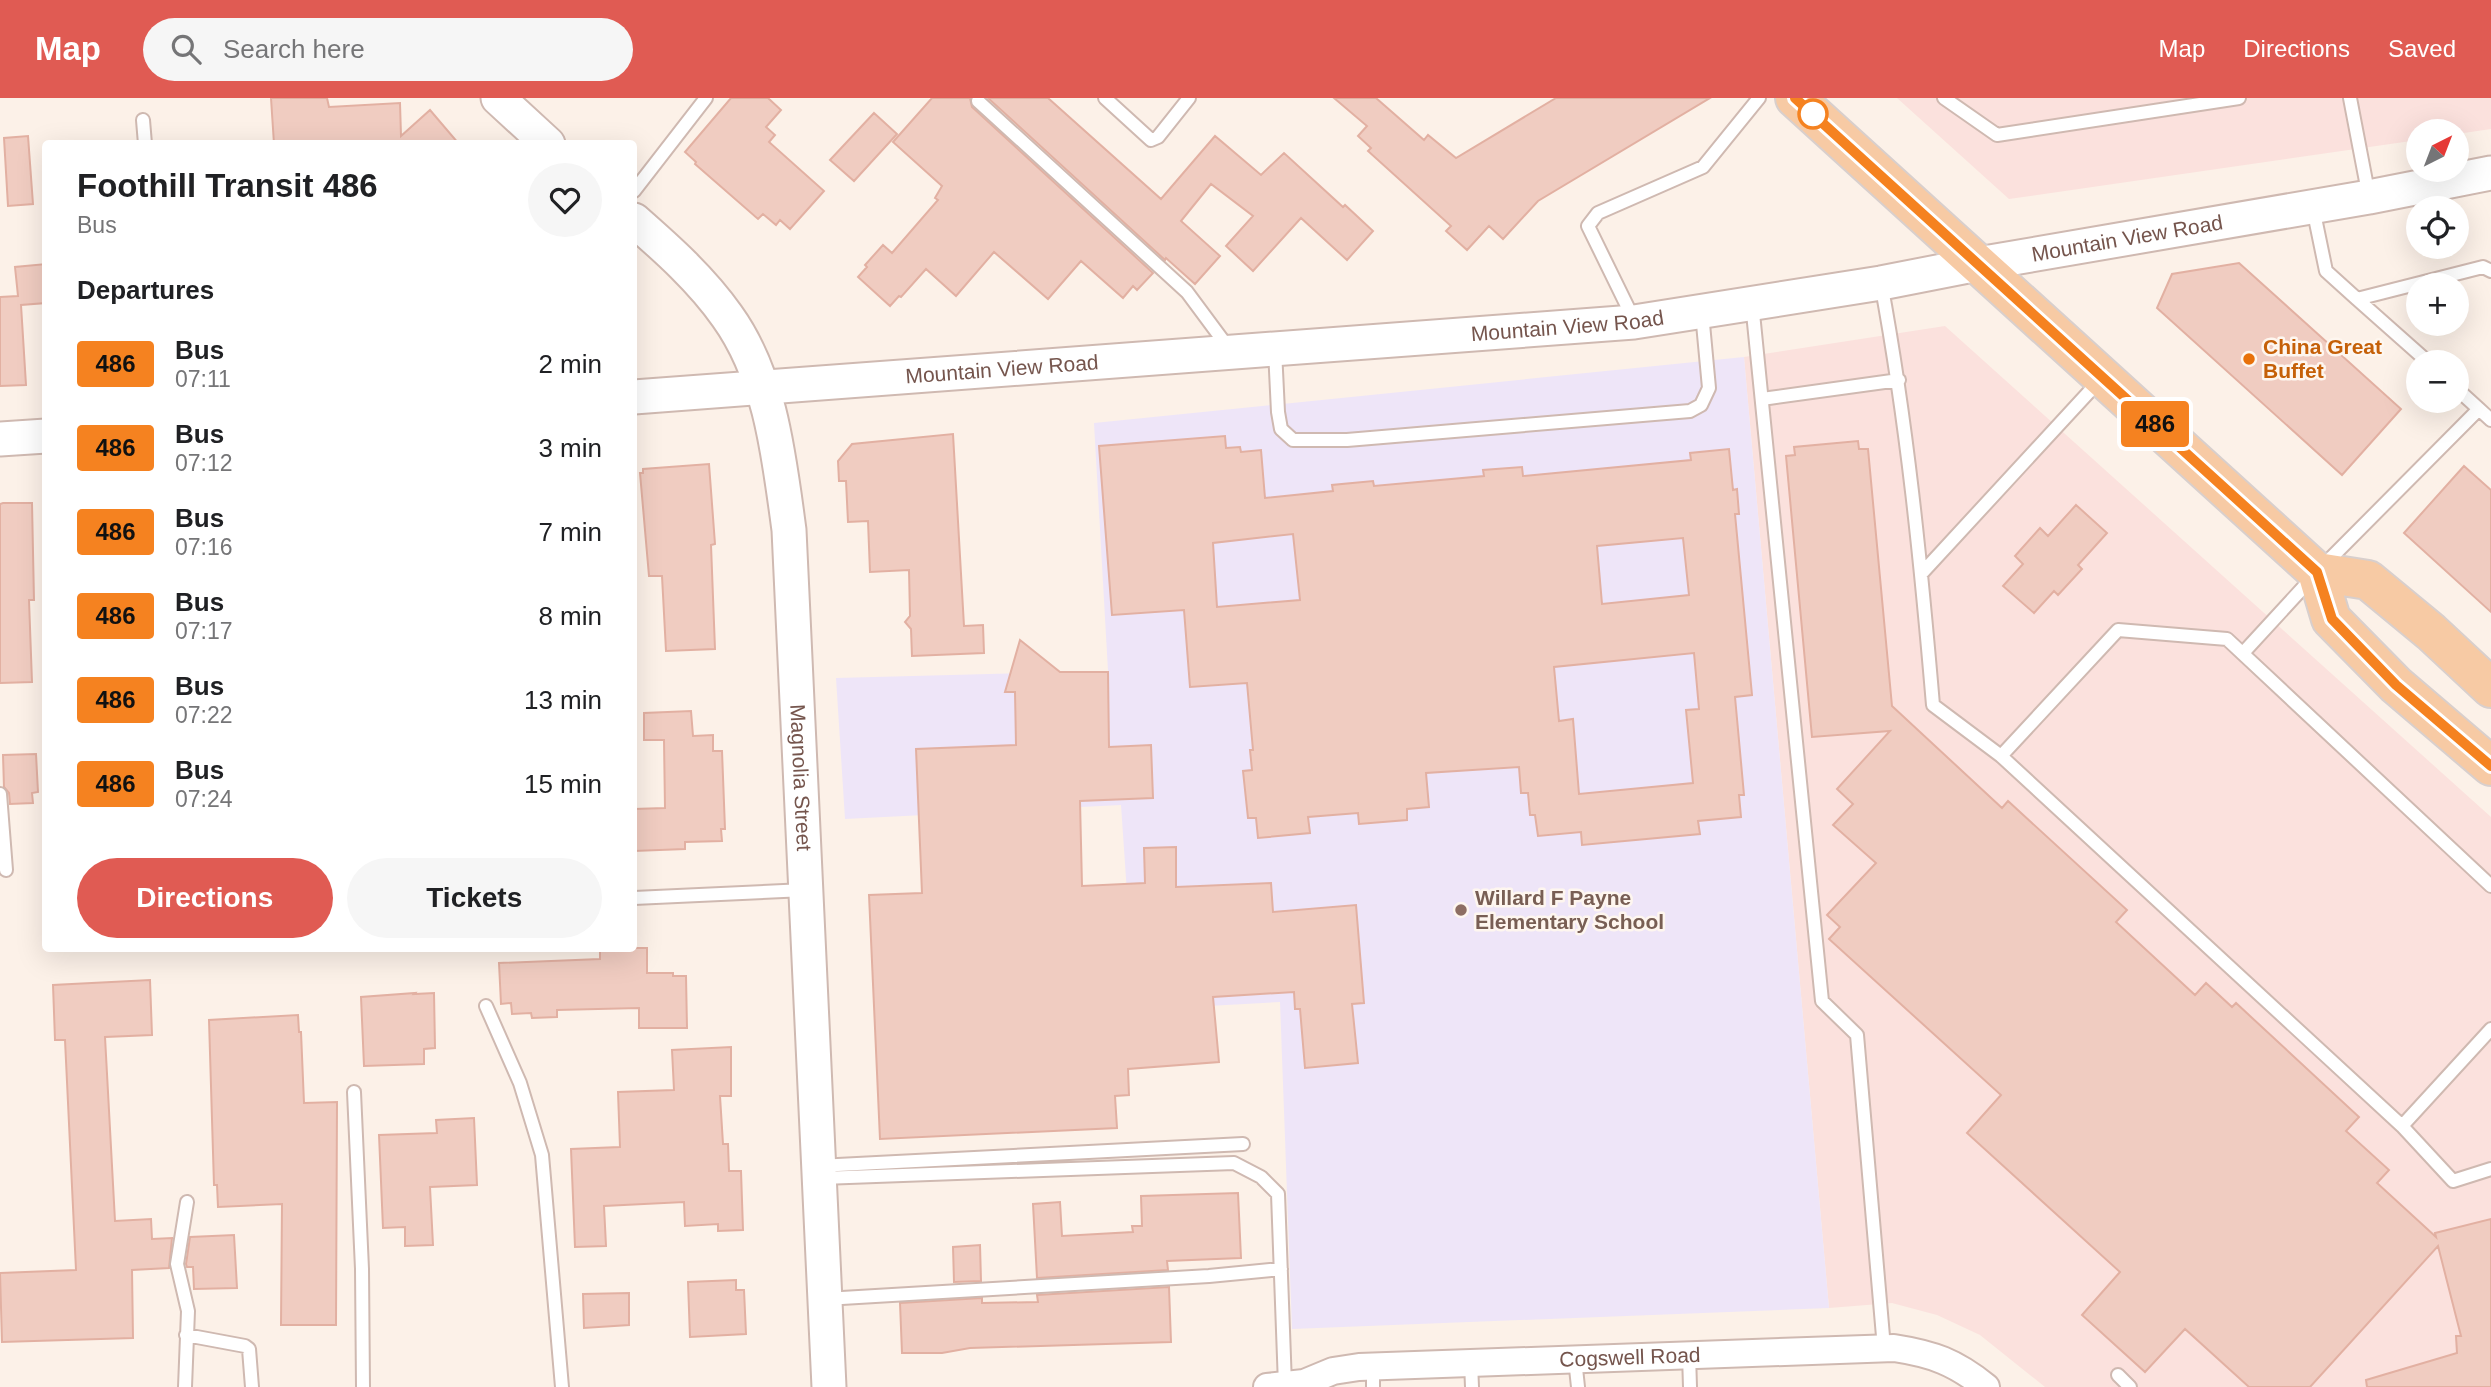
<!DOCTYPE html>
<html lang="en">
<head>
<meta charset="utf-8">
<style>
  :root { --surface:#fff; --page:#f6f6f6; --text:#202124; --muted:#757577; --accent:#e05b53 }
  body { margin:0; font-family:Helvetica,sans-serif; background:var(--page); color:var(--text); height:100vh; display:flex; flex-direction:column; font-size:26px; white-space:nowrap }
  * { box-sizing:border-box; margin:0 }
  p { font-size:23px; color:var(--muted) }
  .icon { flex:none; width:38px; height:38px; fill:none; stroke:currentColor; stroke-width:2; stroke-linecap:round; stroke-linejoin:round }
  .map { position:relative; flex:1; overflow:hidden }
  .panel { position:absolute; left:42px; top:42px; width:595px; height:812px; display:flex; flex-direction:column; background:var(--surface); border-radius:7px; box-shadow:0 7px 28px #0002 }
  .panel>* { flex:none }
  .badge { padding:0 14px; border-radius:5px; font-size:24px; line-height:46px }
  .needle { width:46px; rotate:42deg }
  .fabs { position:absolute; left:2406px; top:21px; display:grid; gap:14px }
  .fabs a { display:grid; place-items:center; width:63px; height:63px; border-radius:50%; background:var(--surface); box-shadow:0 7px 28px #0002; font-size:35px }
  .map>.badge { position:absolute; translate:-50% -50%; box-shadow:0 0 0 4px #fff }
  h2 { padding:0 35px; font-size:26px; line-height:63px }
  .round { display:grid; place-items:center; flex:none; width:74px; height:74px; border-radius:37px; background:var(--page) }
  .headline { display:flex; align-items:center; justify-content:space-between; height:119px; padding:0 35px }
  h1 { font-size:33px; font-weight:600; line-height:52px }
  .primary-button { display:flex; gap:14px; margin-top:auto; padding:14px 35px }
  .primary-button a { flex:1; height:80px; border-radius:42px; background:var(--accent); color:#fff; font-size:28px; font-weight:600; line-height:80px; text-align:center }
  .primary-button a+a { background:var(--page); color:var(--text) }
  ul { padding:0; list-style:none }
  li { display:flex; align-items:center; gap:21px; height:84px; padding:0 35px }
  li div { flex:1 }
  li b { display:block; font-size:26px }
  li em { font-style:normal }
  li .badge { min-width:77px; font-weight:700; text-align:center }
  header { display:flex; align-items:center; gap:42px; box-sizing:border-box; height:98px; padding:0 35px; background:var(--accent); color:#fff }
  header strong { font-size:33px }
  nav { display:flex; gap:38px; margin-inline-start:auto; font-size:24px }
  .search { width:490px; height:63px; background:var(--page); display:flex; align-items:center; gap:18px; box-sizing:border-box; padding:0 24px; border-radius:38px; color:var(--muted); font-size:26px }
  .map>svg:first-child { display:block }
  .commercial { fill:#fbe1dd }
  .education { fill:#eee5f8 }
  .building { fill:#f0ccc1; stroke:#e2b0a2; stroke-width:2; fill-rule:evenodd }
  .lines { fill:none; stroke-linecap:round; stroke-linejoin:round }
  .service-casing { stroke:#cfb9b1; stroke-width:16 }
  .minor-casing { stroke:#cfb9b1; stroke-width:30 }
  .tertiary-casing { stroke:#cfb9b1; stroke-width:37 }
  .primary-casing { stroke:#d8cfcd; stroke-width:42 }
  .service { stroke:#fff; stroke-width:12 }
  .minor { stroke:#fff; stroke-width:26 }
  .tertiary { stroke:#fff; stroke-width:33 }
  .primary { stroke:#f7caa4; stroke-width:38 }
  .line-casing { stroke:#fff; stroke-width:16 }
  .line { stroke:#f58220; stroke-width:10 }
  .stop-dot { fill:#fff; stroke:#f58220; stroke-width:3.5 }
  .food-dot { fill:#e8710a; stroke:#fef6ef; stroke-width:2.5 }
  .education-dot { fill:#8d6e63; stroke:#fef6ef; stroke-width:2.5 }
  .labels { text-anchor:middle; stroke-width:5; stroke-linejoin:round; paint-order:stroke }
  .street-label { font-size:21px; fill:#75554d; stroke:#fef6ef }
  .food-label { font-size:21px; font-weight:bold; fill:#c56008; stroke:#fef6ef; text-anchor:start }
  .education-label { font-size:21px; font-weight:bold; fill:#785e54; stroke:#fef6ef; text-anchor:start }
</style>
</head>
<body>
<header>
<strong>Map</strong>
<div class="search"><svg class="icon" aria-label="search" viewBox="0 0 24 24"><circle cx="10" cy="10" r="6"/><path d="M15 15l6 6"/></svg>Search here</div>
<nav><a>Map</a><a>Directions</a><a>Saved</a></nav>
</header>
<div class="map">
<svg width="2491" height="1289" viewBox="0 0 2491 1289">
  <rect width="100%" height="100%" fill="#fcf1e8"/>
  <path class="commercial" d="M 1897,0 L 2491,0 L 2491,31 L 2457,36 L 2457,33 L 2418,33 L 2418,42 L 2009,101 Z
    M 1945,228 L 2491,719 L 2491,1289 L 2045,1289 L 1980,1237 L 1937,1217 L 1892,1205 L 1829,1210 L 1744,259 Z"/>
  <path class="education" d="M 1744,259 L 1829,1210 L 1292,1231 L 1280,904 L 1135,912 L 1121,707 L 845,721 L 836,580 L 1108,573 L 1094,325 Z"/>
  <path class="building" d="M 271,0 L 327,0 L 329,9 L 400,5 L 401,38 L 430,12 L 459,46 L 274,46 Z
    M 731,0 L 768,0 L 781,12 L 766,29 L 775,37 L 769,44 L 824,93 L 790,131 L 780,122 L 776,127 L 763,116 L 758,121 L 695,66 L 696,64 L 685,54 Z
    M 932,0 L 970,0 L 972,9 L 1153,175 L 1137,192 L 1133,188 L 1123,200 L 1081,163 L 1048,201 L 994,154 L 956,198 L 926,171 L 901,199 L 899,198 L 890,208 L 858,179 L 867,169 L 865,167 L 883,147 L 892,155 L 938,102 L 935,100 L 942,88 L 893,44 Z
    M 988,0 L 1048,0 L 1161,101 L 1215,38 L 1261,77 L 1284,55 L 1343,109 L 1345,107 L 1373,133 L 1347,162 L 1301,120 L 1253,173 L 1226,148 L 1253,118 L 1211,86 L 1181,123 L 1220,158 L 1195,186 L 1166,160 L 1165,162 Z
    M 1334,0 L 1376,0 L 1424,42 L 1428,37 L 1456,60 L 1556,0 L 1710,0 L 1538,103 L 1503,141 L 1489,128 L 1467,152 L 1446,133 L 1451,128 L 1368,53 L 1371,50 L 1358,38 L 1367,28 Z
    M 874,15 L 897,36 L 854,83 L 830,62 Z
    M 28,38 L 33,106 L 8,108 L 4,40 Z
    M 2239,165 L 2401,311 L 2342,377 L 2157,210 L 2172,176 Z
    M 46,166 L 46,205 L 21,207 L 26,287 L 0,288 L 0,199 L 18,198 L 15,169 Z
    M 953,336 L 964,528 L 983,527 L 984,555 L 912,558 L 911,531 L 905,524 L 910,518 L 909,472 L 870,474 L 868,423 L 848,424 L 846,383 L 839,383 L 838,363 L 852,346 Z
    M 1225,338 L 1226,350 L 1240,349 L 1241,354 L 1261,352 L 1265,400 L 1333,393 L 1332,387 L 1373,383 L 1374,388 L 1484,378 L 1483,372 L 1522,369 L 1523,378 L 1691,362 L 1690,355 L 1729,351 L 1733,392 L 1737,391 L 1739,416 L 1735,416 L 1752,597 L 1735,599 L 1744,697 L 1739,697 L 1741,719 L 1698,723 L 1700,736 L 1582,747 L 1581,734 L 1538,738 L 1535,717 L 1530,717 L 1528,695 L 1521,695 L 1519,669 L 1426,675 L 1429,709 L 1407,711 L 1407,722 L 1359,726 L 1358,715 L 1308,719 L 1310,735 L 1258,740 L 1256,720 L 1248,720 L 1243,673 L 1252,672 L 1250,652 L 1253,652 L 1247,585 L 1190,589 L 1184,512 L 1112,517 L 1099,348 ZM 1293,436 L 1300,502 L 1217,509 L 1213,445 ZM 1683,440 L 1689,497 L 1602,506 L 1597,448 ZM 1694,555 L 1699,611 L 1686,612 L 1693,685 L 1579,696 L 1573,621 L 1559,623 L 1554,569 Z
    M 1858,343 L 1859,351 L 1868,351 L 1892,608 L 2002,710 L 2008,703 L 2127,812 L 2116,824 L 2195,897 L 2206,885 L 2232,909 L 2236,905 L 2359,1019 L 2346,1033 L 2389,1072 L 2377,1085 L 2436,1139 L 2435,1135 L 2491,1121 L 2491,1289 L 2367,1289 L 2366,1282 L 2457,1255 L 2456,1238 L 2461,1238 L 2438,1148 L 2310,1289 L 2249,1289 L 2185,1231 L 2145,1274 L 2082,1217 L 2120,1174 L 1967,1035 L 2001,997 L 1829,841 L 1840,829 L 1827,817 L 1876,765 L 1833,727 L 1853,706 L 1837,691 L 1890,633 L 1812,639 L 1786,358 L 1795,357 L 1794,349 Z
    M 709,366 L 715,446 L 711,447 L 715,551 L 666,553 L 662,478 L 649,478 L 640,375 L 643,375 L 643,371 Z
    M 2464,368 L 2491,392 L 2491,514 L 2404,435 Z
    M 3,405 L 32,405 L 34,502 L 29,502 L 32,584 L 0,585 L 0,406 Z
    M 2076,407 L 2107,435 L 2078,467 L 2082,471 L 2058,497 L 2054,493 L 2034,515 L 2003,488 L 2023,466 L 2015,458 L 2040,430 L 2048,438 Z
    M 1020,542 L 1060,574 L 1108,574 L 1109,649 L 1151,647 L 1153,700 L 1080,703 L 1082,788 L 1145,785 L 1144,750 L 1176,749 L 1176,789 L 1271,785 L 1273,814 L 1356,807 L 1364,905 L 1352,906 L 1358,965 L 1305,970 L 1300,911 L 1295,911 L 1294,894 L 1213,899 L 1219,964 L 1128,971 L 1129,997 L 1115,998 L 1117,1030 L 880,1041 L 869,797 L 922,795 L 916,651 L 1016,647 L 1015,594 L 1005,594 Z
    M 691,613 L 693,638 L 713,637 L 713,653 L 722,653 L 725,731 L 721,731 L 722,743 L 685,744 L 685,751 L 634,753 L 634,711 L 665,710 L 664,642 L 644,642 L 644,615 Z
    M 36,656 L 38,694 L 32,695 L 33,705 L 10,706 L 9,695 L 4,689 L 3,657 Z
    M 600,850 L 647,850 L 647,875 L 673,875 L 673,878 L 686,878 L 687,930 L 639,930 L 639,910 L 557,912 L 557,919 L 532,920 L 531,915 L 512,916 L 511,905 L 501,906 L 499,865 L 600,861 Z
    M 150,882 L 152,937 L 105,939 L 115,1123 L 151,1121 L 152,1141 L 172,1140 L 169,1170 L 132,1172 L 133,1240 L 2,1244 L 0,1175 L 76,1172 L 65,942 L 55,942 L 53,887 Z
    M 415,895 L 414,896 L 434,895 L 435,950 L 424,951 L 424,966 L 364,968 L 361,899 Z
    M 298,917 L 299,934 L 301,934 L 304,1005 L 337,1004 L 336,1227 L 281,1227 L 282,1106 L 218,1109 L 217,1087 L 214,1087 L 209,922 Z
    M 731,949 L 731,998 L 720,998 L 723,1046 L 728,1046 L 729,1073 L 741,1073 L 743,1132 L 718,1133 L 718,1126 L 685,1128 L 684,1104 L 604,1108 L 606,1148 L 575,1149 L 571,1051 L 620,1049 L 618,994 L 674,992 L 672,952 Z
    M 474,1020 L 477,1087 L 430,1089 L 433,1147 L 405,1148 L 405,1129 L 383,1130 L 379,1037 L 437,1035 L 436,1022 Z
    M 1238,1095 L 1241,1160 L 1167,1163 L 1168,1172 L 1037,1180 L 1033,1106 L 1060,1104 L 1062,1138 L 1133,1134 L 1132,1128 L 1142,1128 L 1141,1098 Z
    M 234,1137 L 237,1190 L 194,1191 L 193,1169 L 187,1169 L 186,1166 L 190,1139 Z
    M 980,1147 L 981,1183 L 954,1184 L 953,1149 Z
    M 736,1182 L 736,1192 L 744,1192 L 746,1236 L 690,1239 L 688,1184 Z
    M 1169,1189 L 1171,1244 L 970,1250 L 942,1255 L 902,1255 L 900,1205 L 982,1200 L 982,1205 L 1038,1204 L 1037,1197 Z
    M 629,1195 L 629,1227 L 584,1230 L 583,1196 Z"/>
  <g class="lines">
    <defs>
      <path id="service" d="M 1105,0 L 1151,42 L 1158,39 L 1189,0
        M 1944,0 L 1997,37 L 2239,0
        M 2350,0 L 2369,99
        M 978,3 L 1187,194 L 1230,252
        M 143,22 L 145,46
        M 634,93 L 706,0
        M 2313,110 L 2326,173 L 2357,201 L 2483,169 L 2491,173
        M 1881,185 C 1907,325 1921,466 1933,607 L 2001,658
        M 2357,201 L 2428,264
        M 1752,205 L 1822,903 L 1857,937 L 1884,1250
        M 1634,222 L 1588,128 L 1598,115 L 1703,69 L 1759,0
        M 1275,252 L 1278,314 L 1281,331 L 1293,342 L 1347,342 L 1690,313 L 1701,307 L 1709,290 L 1702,215
        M 1762,301 L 1899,282
        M 2479,311 L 2491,322
        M 2324,467 L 2479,311 L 2457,291
        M 1922,475 L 2100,282
        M 2243,555 L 2311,481
        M 0,696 L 6,772
        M 634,800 L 805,792
        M 486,908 L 520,985 L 542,1057 L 562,1289
        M 2491,931 L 2402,1028 L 2453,1083 L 2491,1071
        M 354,994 L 362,1171 L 363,1289
        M 2402,1028 L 2001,658 L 2118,532 L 2227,541 L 2491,788
        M 818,1068 L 1243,1046
        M 822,1080 L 1234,1065 L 1261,1079 L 1278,1096 L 1285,1287
        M 825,1201 L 1209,1178 L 1281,1171
        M 186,1237 L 245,1248 L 249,1251 L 252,1289
        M 1689,1256 L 1690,1289
        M 1575,1261 L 1578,1289
        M 1471,1264 L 1472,1289
        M 1373,1268 L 1373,1289
        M 2118,1277 L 2130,1289
        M 185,1289 L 188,1213 L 177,1166 L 187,1104"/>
      <g id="minor">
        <path id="s1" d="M 1267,1289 L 1304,1285 L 1333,1273 L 1359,1269 L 1894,1250 C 1933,1256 1955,1264 1986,1289"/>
      </g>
      <g id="tertiary">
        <path d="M 498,0 L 548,46"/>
        <path id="s2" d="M 634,122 C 667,151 701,181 727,218 C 771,279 779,359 789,432 L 829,1289"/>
        <path id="s3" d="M 634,299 L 1634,224 L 1881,185 L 1978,166 L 2369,99 L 2491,75"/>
        <path d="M 0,341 L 46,338"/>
      </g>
      <path id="primary" d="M 1795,0 L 2317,474 L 2331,521 L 2396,587 L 2491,668
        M 2317,474 L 2368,482 L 2431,534 L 2491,590"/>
    </defs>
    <use href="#service" class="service-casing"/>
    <use href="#minor" class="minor-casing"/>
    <use href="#tertiary" class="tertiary-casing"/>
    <use href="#primary" class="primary-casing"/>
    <use href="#service" class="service"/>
    <use href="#minor" class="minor"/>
    <use href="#tertiary" class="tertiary"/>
    <use href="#primary" class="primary"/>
  </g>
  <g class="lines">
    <defs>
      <path id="line" d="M 1795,0 L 2317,474 L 2332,521 L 2396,587 L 2491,668"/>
    </defs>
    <use href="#line" class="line-casing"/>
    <use href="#line" class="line"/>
  </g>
  <circle class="stop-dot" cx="1813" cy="16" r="14"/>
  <circle class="food-dot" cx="2249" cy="261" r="7"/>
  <circle class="education-dot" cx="1461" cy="812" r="7"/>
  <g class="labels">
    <g class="street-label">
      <text dy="7" stroke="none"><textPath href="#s3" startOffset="1503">Mountain View Road</textPath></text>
      <text dy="7" stroke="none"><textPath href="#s3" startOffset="936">Mountain View Road</textPath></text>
      <text dy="7" stroke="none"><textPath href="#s3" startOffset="369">Mountain View Road</textPath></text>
      <text dy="7" stroke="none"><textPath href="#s2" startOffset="607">Magnolia Street</textPath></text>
      <text dy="7" stroke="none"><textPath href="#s1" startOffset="366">Cogswell Road</textPath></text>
    </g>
    <g class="food-label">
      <text x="2263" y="256">China Great<tspan x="2263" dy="24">Buffet</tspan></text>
    </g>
    <g class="education-label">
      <text x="1475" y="807">Willard F Payne<tspan x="1475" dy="24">Elementary School</tspan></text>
    </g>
  </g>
</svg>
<div class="fabs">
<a><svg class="needle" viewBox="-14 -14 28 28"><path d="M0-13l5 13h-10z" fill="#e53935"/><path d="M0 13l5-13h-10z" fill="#757577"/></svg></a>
<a><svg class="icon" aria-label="locate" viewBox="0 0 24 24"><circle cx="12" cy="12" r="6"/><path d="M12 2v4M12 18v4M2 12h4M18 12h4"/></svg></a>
<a>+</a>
<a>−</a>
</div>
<b class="badge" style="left:2155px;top:326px;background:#f58220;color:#111">486</b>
<section class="panel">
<div class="headline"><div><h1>Foothill Transit 486</h1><p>Bus</p></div><a class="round"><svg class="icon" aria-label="heart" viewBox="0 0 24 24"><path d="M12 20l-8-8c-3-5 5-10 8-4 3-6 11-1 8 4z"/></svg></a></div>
<h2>Departures</h2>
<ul>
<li><span class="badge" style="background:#f58220;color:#111">486</span><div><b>Bus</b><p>07:11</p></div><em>2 min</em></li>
<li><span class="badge" style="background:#f58220;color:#111">486</span><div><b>Bus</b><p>07:12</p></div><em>3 min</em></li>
<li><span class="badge" style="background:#f58220;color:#111">486</span><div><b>Bus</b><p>07:16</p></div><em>7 min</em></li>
<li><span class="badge" style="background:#f58220;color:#111">486</span><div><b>Bus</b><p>07:17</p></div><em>8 min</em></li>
<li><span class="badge" style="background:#f58220;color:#111">486</span><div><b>Bus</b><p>07:22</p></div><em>13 min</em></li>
<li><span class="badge" style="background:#f58220;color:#111">486</span><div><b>Bus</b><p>07:24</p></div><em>15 min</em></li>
</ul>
<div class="primary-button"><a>Directions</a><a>Tickets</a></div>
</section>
</div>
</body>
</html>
